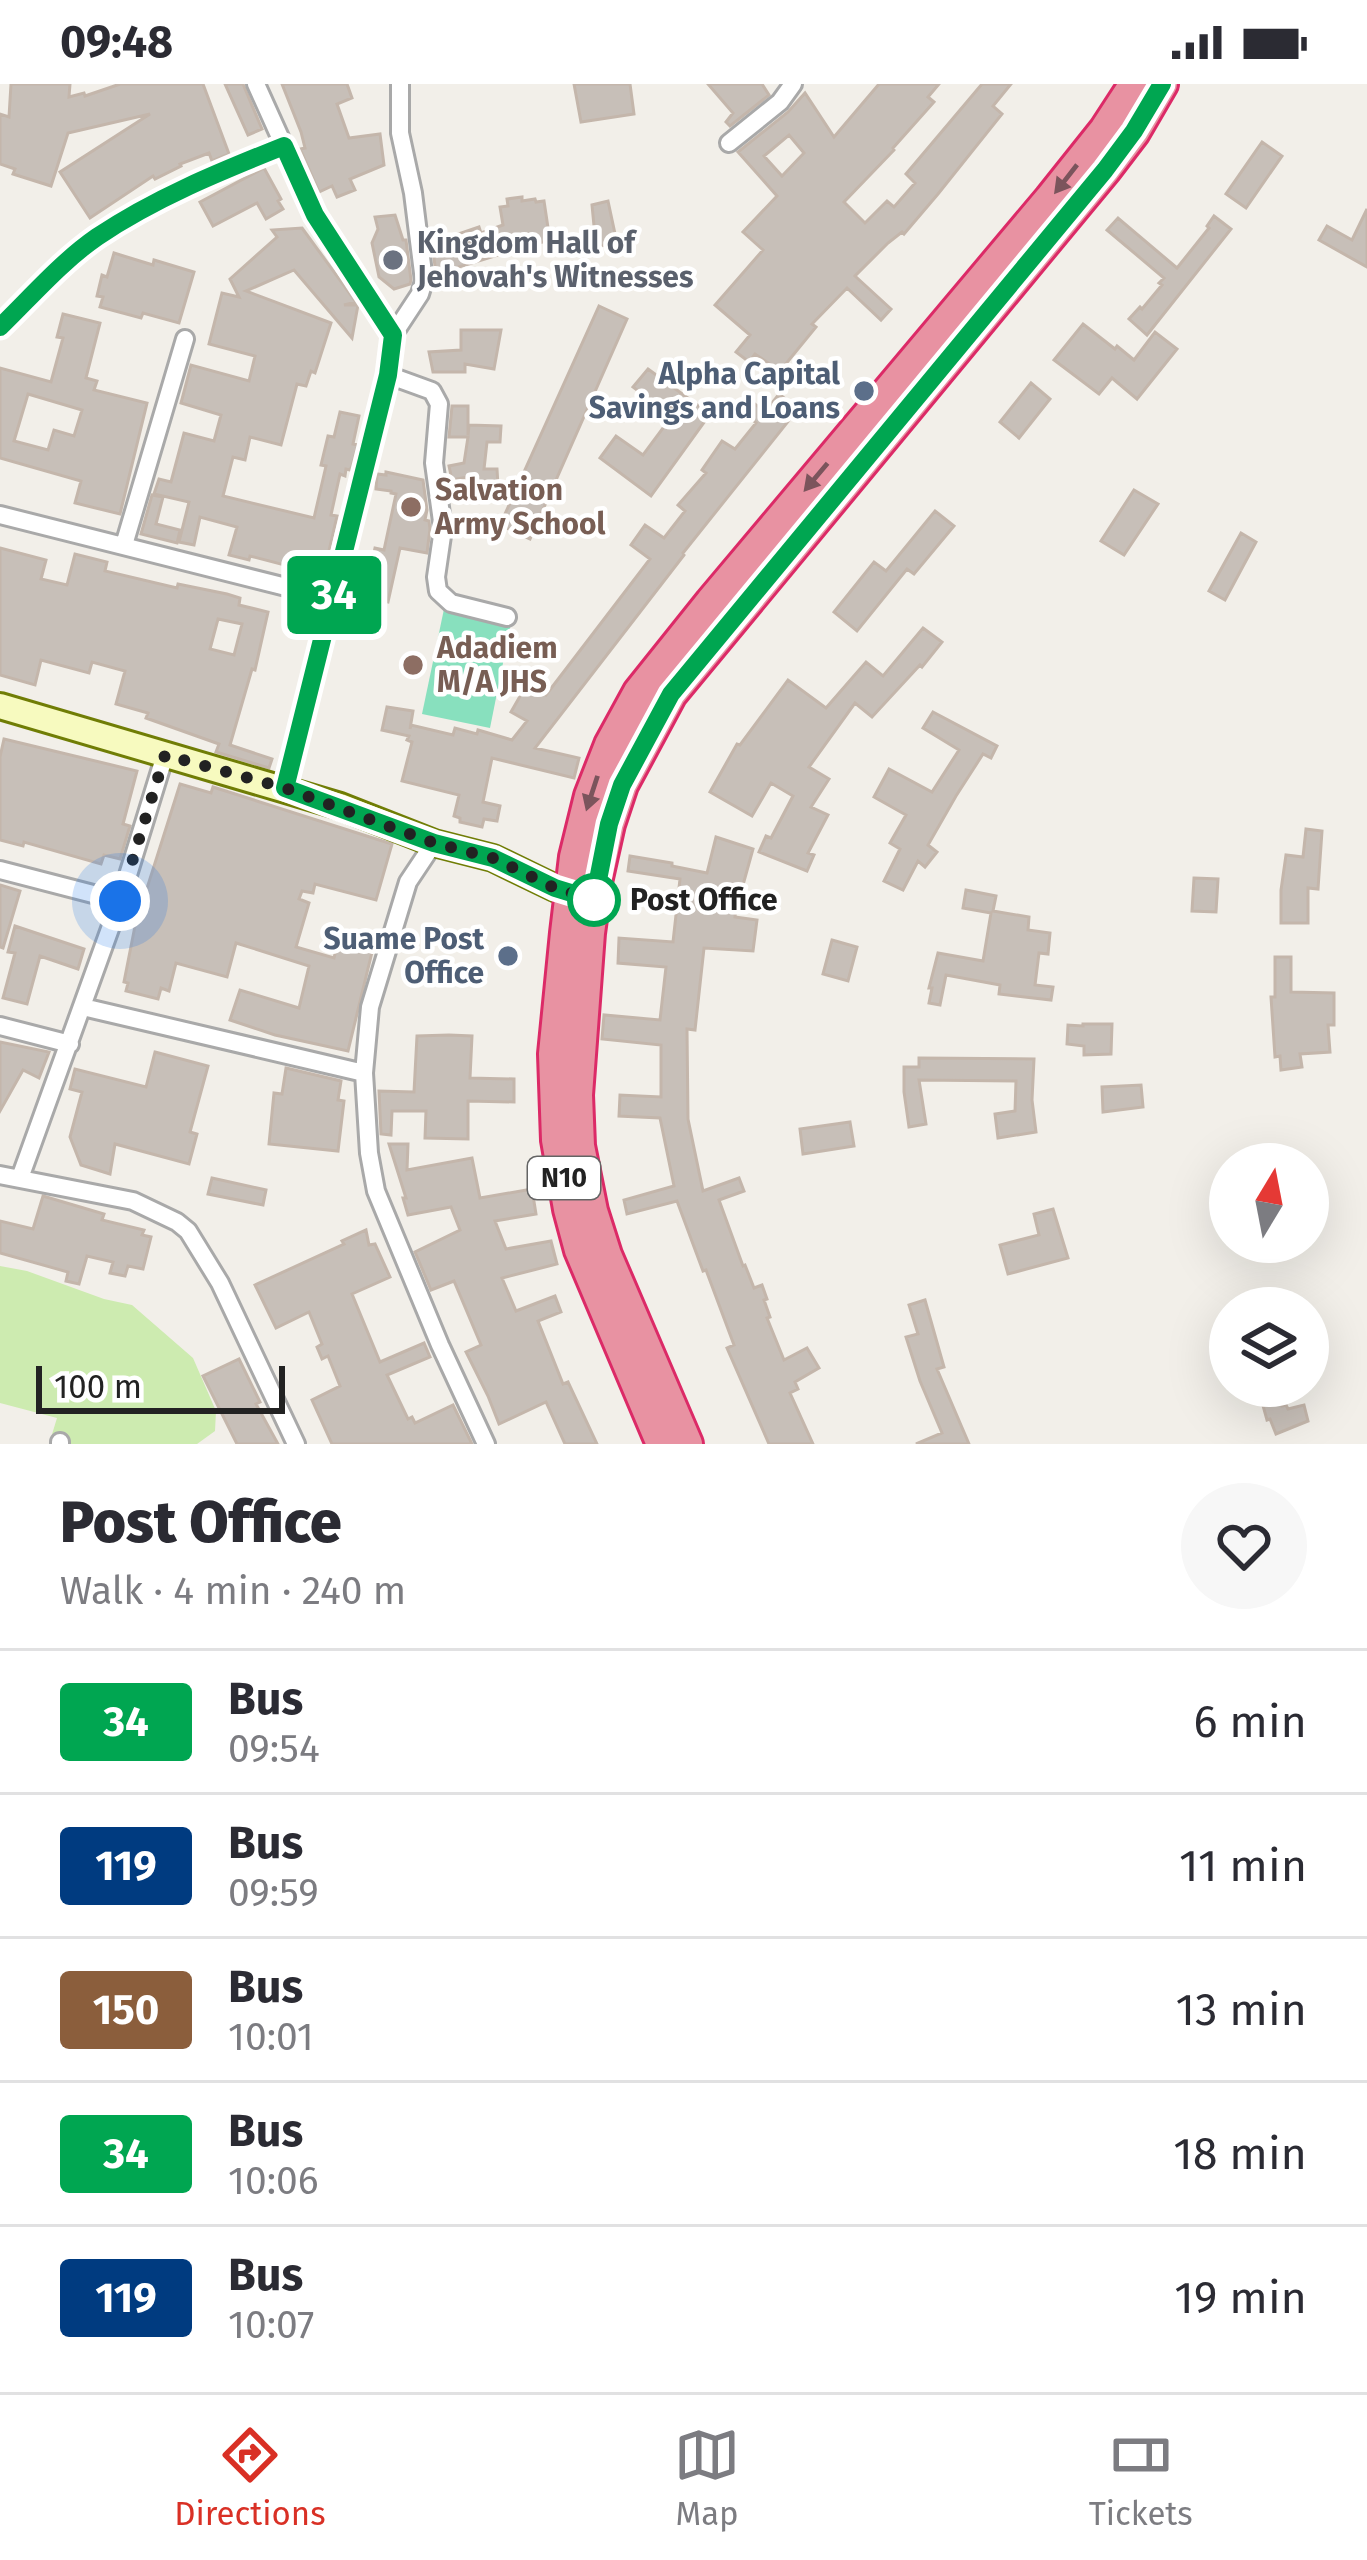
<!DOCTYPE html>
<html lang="en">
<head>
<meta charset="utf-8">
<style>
  :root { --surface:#fff; --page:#f7f7f7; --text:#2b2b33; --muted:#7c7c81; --line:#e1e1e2; --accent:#d93025 }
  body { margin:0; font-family:"Fira Sans",sans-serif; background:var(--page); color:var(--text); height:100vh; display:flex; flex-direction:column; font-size:45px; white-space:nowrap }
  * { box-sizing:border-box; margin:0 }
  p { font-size:39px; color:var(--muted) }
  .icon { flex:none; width:66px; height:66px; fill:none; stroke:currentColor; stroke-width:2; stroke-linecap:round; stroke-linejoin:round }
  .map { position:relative; height:1360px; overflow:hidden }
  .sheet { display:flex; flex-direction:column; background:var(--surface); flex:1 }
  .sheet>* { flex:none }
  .badge { padding:0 24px; border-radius:9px; font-size:42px; line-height:78px }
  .needle { width:78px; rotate:10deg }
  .buttons { position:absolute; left:1209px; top:1059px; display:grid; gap:24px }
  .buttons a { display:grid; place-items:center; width:120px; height:120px; border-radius:50%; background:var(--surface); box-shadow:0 12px 48px #0002; font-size:60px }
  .scale { position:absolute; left:36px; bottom:30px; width:249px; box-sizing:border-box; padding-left:12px; border:6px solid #222; border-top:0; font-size:33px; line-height:42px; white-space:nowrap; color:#222; -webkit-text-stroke:9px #fff; paint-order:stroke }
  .you { position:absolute; width:60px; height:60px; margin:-30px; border:9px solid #fff; border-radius:50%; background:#1a73e8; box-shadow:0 0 0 18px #1a73e833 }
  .map>.badge { position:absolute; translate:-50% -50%; box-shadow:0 0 0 6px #fff }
  .round { display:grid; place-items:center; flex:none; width:126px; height:126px; border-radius:63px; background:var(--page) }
  .summary { display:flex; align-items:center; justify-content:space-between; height:204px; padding:0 60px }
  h1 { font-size:57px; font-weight:800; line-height:90px }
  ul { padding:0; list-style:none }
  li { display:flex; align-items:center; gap:36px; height:144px; padding:0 60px; border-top:3px solid var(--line) }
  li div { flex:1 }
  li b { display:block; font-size:45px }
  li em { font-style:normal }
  li .badge { min-width:132px; font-weight:700; text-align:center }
  .status { display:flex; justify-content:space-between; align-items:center; height:84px; padding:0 60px; background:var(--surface); direction:ltr }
  .status svg { height:33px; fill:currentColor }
  .dock { display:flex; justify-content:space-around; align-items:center; height:168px; border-top:3px solid var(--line); background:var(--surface); font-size:33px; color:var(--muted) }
  .dock a { display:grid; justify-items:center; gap:6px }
  .dock .on { color:var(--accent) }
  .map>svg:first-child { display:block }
  .grass { fill:#cdebb0 }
  .pitch { fill:#88e0be }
  .building { fill:#c7bfb8; stroke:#c4b6ab; stroke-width:3; fill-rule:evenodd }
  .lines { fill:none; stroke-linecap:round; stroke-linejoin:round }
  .street-casing { stroke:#a9a9a9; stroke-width:22 }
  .secondary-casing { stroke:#707d05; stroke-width:30 }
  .highway-casing { stroke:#dc2a67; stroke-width:36 }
  .street { stroke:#fff; stroke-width:16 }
  .secondary { stroke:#f7fabf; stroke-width:24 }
  .highway { stroke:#e892a2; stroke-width:30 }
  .oneway { fill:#7b545c }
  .line-casing { stroke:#fff; stroke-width:27 }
  .line { stroke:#00a651; stroke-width:18 }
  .walk { stroke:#222; stroke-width:12; stroke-dasharray:0 21.6 }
  .worship-dot { fill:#6b7280; stroke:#fff; stroke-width:4.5 }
  .service-dot { fill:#5c6f8a; stroke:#fff; stroke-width:4.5 }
  .education-dot { fill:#8d6e63; stroke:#fff; stroke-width:4.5 }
  .stop-dot { fill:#fff; stroke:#00a651; stroke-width:6 }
  .labels { text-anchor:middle; stroke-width:9; stroke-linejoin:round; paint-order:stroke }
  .shield { fill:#fff; stroke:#646464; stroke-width:3 }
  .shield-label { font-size:27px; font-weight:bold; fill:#222 }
  .worship-label { font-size:30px; font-weight:bold; fill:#5b616d; stroke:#fff; text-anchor:start }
  .service-label { font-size:30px; font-weight:bold; fill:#4e5e75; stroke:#fff; text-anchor:end }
  .education-label { font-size:30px; font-weight:bold; fill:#785e54; stroke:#fff; text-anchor:start }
  .stop-label { font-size:30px; font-weight:bold; fill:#222; stroke:#fff; text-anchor:start }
</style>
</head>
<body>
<div class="status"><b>09:48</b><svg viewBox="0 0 49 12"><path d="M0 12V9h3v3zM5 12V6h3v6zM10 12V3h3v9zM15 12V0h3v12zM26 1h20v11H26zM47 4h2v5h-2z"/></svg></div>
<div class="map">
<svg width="1367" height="1360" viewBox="0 0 1367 1360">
  <rect width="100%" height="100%" fill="#f2efe9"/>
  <path class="grass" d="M 0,1182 L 27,1187 L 104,1215 L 132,1221 L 193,1274 L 216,1327 L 215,1347 L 197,1360 L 49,1360 L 57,1334 L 0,1319 Z"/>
  <path class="pitch" d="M 444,525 L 511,539 L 490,644 L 422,630 Z"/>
  <path class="building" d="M 11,0 L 70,0 L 69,13 L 84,9 L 85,12 L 120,0 L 203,0 L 229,70 L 212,77 L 209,69 L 180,80 L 181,82 L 155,95 L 153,92 L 90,134 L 60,88 L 150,30 L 68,49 L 51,102 L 13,90 L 15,85 L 0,80 L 0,30 L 9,33 Z
    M 225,0 L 243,0 L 262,45 L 248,51 Z
    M 282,0 L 347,0 L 352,14 L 337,20 L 349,54 L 380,50 L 384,81 L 350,95 L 355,106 L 337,113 L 332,102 L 319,108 L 300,65 L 305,64 L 301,48 Z
    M 574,0 L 630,0 L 634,30 L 581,38 Z
    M 708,0 L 762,0 L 769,11 L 730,42 L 726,38 L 733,29 Z
    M 879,0 L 939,0 L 928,13 L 934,18 L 893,64 L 894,66 L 844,118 L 865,139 L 887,117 L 894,123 L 915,99 L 906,90 L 982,0 L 1011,0 L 993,22 L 1002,30 L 938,110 L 904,150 L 902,148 L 888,159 L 855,192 L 891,225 L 881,236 L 847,204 L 812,240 L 816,243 L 780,287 L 755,270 L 749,278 L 736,268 L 750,251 L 715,221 L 763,166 L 743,148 L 777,112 L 738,68 L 788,28 L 805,9 L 834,53 ZM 789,51 L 804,69 L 782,92 L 764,72 Z
    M 1262,58 L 1282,72 L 1246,124 L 1226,110 Z
    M 264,84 L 281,115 L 278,117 L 283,125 L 266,135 L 257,119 L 213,142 L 200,118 Z
    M 522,113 L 522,117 L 535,115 L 536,118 L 544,117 L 550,157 L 496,165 L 498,171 L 436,190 L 432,159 L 479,143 L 481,149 L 503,141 L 500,123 L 508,122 L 507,115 Z
    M 608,117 L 617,159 L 596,163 L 592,121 Z
    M 1367,125 L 1367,183 L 1319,156 L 1327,142 L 1352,156 Z
    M 395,131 L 403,156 L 406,156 L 411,196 L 410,200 L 394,205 L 379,193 L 372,159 L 378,145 L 375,133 Z
    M 1214,132 L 1231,145 L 1147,251 L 1129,235 L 1140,223 L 1142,225 L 1162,201 L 1159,199 L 1164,194 L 1107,146 L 1118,134 L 1177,184 L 1209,144 L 1207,142 Z
    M 302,144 L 356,218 L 344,221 L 358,221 L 352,254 L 294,186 L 246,207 L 331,239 L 315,289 L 311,287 L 306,302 L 297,300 L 281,361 L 250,353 L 245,376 L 233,373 L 223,412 L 314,434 L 326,382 L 321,381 L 328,352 L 334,353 L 340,328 L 359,332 L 353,360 L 358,361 L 352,382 L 350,386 L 346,385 L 345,392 L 340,390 L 331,431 L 337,432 L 325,484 L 315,489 L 250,472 L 249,476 L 229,471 L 237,443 L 200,433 L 194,461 L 179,458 L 189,418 L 154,410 L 159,395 L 171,398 L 184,349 L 214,357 L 221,331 L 181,319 L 191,281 L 249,297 L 255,272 L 209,260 L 222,209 L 239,213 L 230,195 L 277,153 L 272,146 Z
    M 114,169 L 153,181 L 154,176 L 194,188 L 179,239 L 143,229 L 141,234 L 100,223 L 103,213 L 97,212 L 102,191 L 107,193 Z
    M 599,222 L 627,235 L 530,455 L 500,441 Z
    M 63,230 L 100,239 L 86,294 L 97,297 L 94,306 L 147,319 L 120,430 L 75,419 L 81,397 L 0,374 L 0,284 L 51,298 L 63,254 L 57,253 ZM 28,310 L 82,326 L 74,352 L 54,346 L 48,366 L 14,357 Z
    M 1083,240 L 1115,265 L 1117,262 L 1134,276 L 1155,248 L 1177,265 L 1137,315 L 1112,294 L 1099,310 L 1054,276 Z
    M 461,246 L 501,246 L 494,285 L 465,280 L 465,288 L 433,288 L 429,268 L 461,266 Z
    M 648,285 L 710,330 L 651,412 L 600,374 L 616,352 L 643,371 L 672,332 L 633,303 Z
    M 1031,299 L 1050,315 L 1019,354 L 1000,338 Z
    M 779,310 L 798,325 L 683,469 L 684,471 L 535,664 L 579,674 L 574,694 L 492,674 L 483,718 L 500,722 L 497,737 L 484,735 L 482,743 L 460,738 L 460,734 L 454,732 L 459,711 L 402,697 L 412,658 L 407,656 L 409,652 L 382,646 L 387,623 L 413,627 L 410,645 L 411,641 L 453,651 L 455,644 L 477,650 L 478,646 L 512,656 L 527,637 L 511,628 L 527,600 L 546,611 L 650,475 L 631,461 L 645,441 L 664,454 L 685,427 L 678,421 L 706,389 L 702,386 L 722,357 L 735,365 L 756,339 L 743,327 L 751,317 L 765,328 Z
    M 452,322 L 468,322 L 468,351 L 469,341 L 501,342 L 500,358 L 487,358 L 484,385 L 497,385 L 498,401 L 468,403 L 467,393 L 452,396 L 449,382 L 464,379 L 468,353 L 449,353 Z
    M 386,388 L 423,396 L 427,426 L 425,436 L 429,437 L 430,445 L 427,469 L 400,464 L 388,518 L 364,513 L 375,464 L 384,466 L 396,410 L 391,409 L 391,407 L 376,405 L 377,390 L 386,391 Z
    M 1134,406 L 1158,420 L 1124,471 L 1101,457 Z
    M 152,411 L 163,413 L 156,440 L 180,446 L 177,459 L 141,450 Z
    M 935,427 L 954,442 L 914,490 L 907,485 L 857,547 L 834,528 L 874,478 L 886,487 Z
    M 1241,449 L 1256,458 L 1225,516 L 1209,507 Z
    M 0,464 L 46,476 L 41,495 L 67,501 L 75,470 L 107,478 L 105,487 L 177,504 L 178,500 L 227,510 L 240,514 L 239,521 L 268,528 L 255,586 L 252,585 L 230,661 L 272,675 L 269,684 L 216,668 L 219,660 L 146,634 L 148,629 L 116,620 L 125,587 L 92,578 L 89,589 L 41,576 L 35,601 L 0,591 ZM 218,535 L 242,540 L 234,571 L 210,565 Z
    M 923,544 L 942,558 L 922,583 L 920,581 L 872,633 L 855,619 L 809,683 L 829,695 L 811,723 L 828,731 L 808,769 L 814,771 L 807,787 L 759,768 L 766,752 L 771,754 L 793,712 L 771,699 L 752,732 L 710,708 L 737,660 L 740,661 L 788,596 L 826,624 L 866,578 L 883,592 Z
    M 933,628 L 997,662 L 991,674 L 983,670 L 956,712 L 928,761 L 937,768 L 925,783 L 918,777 L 903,806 L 884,797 L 900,765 L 890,759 L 906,731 L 874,713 L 889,685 L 932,708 L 959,666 L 923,644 Z
    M 4,655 L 137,687 L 123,740 L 130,742 L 120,775 L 104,771 L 101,780 L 24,758 L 23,762 L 0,756 L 0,673 Z
    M 180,700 L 211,709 L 213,703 L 392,760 L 376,816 L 315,800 L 313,809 L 302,807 L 299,815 L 309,819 L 296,863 L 334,874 L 339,855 L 373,864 L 348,967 L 275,951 L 230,936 L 240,906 L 299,924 L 309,882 L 236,859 L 227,893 L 176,879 L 169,907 L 161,904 L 158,915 L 126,907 L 128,899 L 124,898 L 135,842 Z
    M 1306,745 L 1322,747 L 1318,805 L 1308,804 L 1308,839 L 1281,839 L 1281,806 L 1286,771 L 1303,773 Z
    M 716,753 L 753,765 L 743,801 L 738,800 L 735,833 L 757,836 L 753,867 L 704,864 L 695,946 L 687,945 L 688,1035 L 703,1107 L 739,1094 L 744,1107 L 719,1116 L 743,1182 L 745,1181 L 754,1204 L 762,1201 L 767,1215 L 764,1216 L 770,1233 L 767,1234 L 784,1276 L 807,1264 L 819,1284 L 795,1298 L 798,1305 L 790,1309 L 813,1360 L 769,1360 L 727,1264 L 734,1261 L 706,1186 L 703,1187 L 677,1117 L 627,1130 L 624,1116 L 674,1102 L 660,1034 L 619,1032 L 620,1011 L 661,1013 L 661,961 L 602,955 L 604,931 L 660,936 L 666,883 L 618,879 L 619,854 L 673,858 L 680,795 L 628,787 L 630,772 L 672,779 L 672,782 L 707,789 Z
    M 1194,794 L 1218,795 L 1216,828 L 1192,827 Z
    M 0,801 L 20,807 L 3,864 L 0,863 Z
    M 966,806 L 996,812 L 993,827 L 1029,833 L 1028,846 L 1050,849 L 1048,870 L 1039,869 L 1035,901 L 1053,903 L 1051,916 L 999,910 L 1000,901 L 946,891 L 940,921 L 929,919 L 932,904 L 929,904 L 938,869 L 983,877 L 991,829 L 963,824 Z
    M 15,842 L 84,865 L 78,885 L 40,872 L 27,920 L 3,914 L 15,869 L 8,868 Z
    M 832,856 L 857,863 L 848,897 L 823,890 Z
    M 1275,873 L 1291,873 L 1291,908 L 1334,909 L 1334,941 L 1328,941 L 1330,968 L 1300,970 L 1302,983 L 1281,986 L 1280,972 L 1275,973 L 1271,913 L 1275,913 Z
    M 1083,940 L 1112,940 L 1111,970 L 1084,971 L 1084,962 L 1067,960 L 1068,941 L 1083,942 Z
    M 449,951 L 472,952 L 470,994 L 514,995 L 514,1018 L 468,1017 L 468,1055 L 425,1054 L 426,1027 L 392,1027 L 391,1051 L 381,1050 L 379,1007 L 414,1008 L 417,952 Z
    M 0,958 L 49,968 L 39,994 L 23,986 L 0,1027 Z
    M 155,968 L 208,982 L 190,1048 L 197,1050 L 189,1080 L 115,1060 L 110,1090 L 81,1081 L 70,1053 L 82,1008 L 70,1005 L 75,985 L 146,1003 Z
    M 919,974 L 1034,975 L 1032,1016 L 1036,1048 L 998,1054 L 995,1030 L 1015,1027 L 1016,997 L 919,996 L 926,1040 L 909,1043 L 904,1008 L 904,983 L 919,983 Z
    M 286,984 L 341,997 L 338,1016 L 344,1017 L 338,1067 L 269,1060 L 274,1009 L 282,1010 Z
    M 1141,1001 L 1143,1023 L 1103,1028 L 1102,1003 Z
    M 850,1038 L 854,1062 L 803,1070 L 800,1045 Z
    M 389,1060 L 408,1060 L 407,1086 L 472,1074 L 480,1114 L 532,1105 L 536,1130 L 495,1137 L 506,1165 L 551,1157 L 557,1180 L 502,1194 L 516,1227 L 555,1212 L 561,1228 L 538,1237 L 563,1300 L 568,1298 L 597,1360 L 565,1360 L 546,1318 L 499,1340 L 488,1312 L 466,1268 L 481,1261 L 454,1197 L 431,1206 L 415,1168 L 460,1146 L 451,1123 L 408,1131 L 403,1114 L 406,1114 Z
    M 212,1094 L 266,1106 L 263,1121 L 208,1110 Z
    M 43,1112 L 104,1130 L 102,1136 L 144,1146 L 142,1151 L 151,1153 L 143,1185 L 128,1182 L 125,1192 L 110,1189 L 113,1178 L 87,1172 L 79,1200 L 66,1197 L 68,1188 L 0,1169 L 0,1137 L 33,1145 Z
    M 1053,1125 L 1068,1174 L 1008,1190 L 1000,1161 L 1039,1151 L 1034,1130 Z
    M 366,1146 L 369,1161 L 375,1160 L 390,1193 L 352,1210 L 380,1278 L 424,1259 L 430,1273 L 387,1291 L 408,1335 L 412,1333 L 415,1339 L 453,1321 L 472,1360 L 332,1360 L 312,1316 L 340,1302 L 328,1272 L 322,1275 L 317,1263 L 322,1260 L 309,1228 L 276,1244 L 255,1201 L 344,1160 L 342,1157 Z
    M 925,1216 L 944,1283 L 937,1285 L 969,1360 L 916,1360 L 942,1349 L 920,1297 L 906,1253 L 918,1250 L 909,1221 Z
    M 239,1275 L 260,1318 L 256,1320 L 278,1360 L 237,1360 L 203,1292 Z
    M 1279,1312 L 1282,1322 L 1286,1321 L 1288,1325 L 1304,1321 L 1308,1337 L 1276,1350 L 1270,1335 L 1267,1336 L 1262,1318 Z"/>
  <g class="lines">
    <defs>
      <path id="street" d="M 256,0 L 315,131 L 393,251 L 388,291 L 285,704
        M 729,59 L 780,18 L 793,0
        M 0,243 C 27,217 53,188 82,165 C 141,117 214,91 283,62
        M 393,251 L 420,210 L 424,197 L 413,109 L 400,49 L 400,0
        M 388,291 L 432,307 L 439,320 L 434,379 L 443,445 L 436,493 L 438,507 L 451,519 L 507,533
        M 0,431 L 334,515
        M 124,461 L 185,255
        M 434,759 L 408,798 L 370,923 L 364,989 L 369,1069 L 376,1107 L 440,1261 L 486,1360
        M 0,786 L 120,817
        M 83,923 L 364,989
        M 0,942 L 70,960
        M 0,1091 L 133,1117 L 177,1138 L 188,1147 L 220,1199 L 296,1360
        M 20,1094 L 120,817 L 165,671
        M 60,1360 L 60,1358"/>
      <path id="secondary" d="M 0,622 L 340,722 L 434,759 L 493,774 L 555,804 L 584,814"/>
      <path id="highway" d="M 662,1360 L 580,1166 L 569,1125 L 557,1056 L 554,970 L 566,849 L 575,773 L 590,712 L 610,661 L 639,608 L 711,518 L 1050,115 L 1105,46 L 1135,0
        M 687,1360 L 606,1171 L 592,1127 L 579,1062 L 577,1011 L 589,849 L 596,798 L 609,740 L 622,701 L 671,610 L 1105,86 L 1134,48 L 1162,0"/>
    </defs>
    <use href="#street" class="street-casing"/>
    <use href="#secondary" class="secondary-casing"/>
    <use href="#highway" class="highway-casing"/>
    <use href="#street" class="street"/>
    <use href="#secondary" class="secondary"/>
    <use href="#highway" class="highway"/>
  </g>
  <defs><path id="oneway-solid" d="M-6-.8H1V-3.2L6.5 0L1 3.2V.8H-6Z" transform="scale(3)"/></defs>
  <g class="oneway">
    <use href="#oneway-solid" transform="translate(1066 95) rotate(128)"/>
    <use href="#oneway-solid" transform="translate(816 393) rotate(130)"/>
    <use href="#oneway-solid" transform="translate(592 709) rotate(108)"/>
  </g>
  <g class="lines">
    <defs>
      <path id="line" d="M 0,243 C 31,213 61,178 97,153 C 155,114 219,88 284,62 L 315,131 L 393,251 L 388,291 L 285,704 L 434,759 L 493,774 L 555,804 L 594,816 L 609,740 L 622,701 L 671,610 L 1105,86 L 1134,47 L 1162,0"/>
    </defs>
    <use href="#line" class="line-casing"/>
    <use href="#line" class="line"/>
    <path class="walk" d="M 120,817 L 165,671 L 285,704 L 434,759 L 493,774 L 555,804 L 594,816"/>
  </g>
  <circle class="worship-dot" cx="393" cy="176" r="12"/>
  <g class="service-dot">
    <circle cx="864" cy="307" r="12"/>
    <circle cx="508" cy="872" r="12"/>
  </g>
  <g class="education-dot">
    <circle cx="411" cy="423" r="12"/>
    <circle cx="413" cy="581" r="12"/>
  </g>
  <circle class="stop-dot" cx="594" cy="816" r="24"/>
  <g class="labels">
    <rect class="shield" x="528" y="1073" width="72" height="42" rx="9"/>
    <g class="shield-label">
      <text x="564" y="1103">N10</text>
    </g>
    <g class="worship-label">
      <text x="417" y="169">Kingdom Hall of<tspan x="417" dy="34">Jehovah's Witnesses</tspan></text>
    </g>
    <g class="service-label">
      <text x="840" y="300">Alpha Capital<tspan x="840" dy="34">Savings and Loans</tspan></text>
      <text x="484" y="865">Suame Post<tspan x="484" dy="34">Office</tspan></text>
    </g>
    <g class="education-label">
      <text x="435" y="416">Salvation<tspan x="435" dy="34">Army School</tspan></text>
      <text x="437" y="574">Adadiem<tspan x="437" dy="34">M/A JHS</tspan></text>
    </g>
    <g class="stop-label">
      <text x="630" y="826">Post Office</text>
    </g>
  </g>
</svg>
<div class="buttons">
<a><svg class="needle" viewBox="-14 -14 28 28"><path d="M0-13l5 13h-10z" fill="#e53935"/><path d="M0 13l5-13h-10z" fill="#7c7c81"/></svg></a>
<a><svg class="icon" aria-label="layers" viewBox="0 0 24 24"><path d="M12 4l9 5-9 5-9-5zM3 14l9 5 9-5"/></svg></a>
</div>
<div class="scale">100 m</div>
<div class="you" style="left:120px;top:817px"></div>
<b class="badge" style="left:334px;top:511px;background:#00a651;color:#fff">34</b>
</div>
<section class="sheet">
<div class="summary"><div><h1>Post Office</h1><p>Walk · 4 min · 240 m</p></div><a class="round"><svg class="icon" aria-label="heart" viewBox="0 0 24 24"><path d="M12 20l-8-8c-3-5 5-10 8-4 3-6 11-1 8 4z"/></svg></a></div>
<ul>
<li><span class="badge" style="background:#00a651;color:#fff">34</span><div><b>Bus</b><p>09:54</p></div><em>6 min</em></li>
<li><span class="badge" style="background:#003b80;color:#fff">119</span><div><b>Bus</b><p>09:59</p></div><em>11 min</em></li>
<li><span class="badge" style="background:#8b5e3c;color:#fff">150</span><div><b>Bus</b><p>10:01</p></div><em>13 min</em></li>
<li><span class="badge" style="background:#00a651;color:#fff">34</span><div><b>Bus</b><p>10:06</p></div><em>18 min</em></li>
<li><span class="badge" style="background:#003b80;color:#fff">119</span><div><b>Bus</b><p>10:07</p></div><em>19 min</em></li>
</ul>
</section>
<nav class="dock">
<a class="on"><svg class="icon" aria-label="directions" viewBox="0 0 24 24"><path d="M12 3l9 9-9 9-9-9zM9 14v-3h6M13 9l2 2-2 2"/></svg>Directions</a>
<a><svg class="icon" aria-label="map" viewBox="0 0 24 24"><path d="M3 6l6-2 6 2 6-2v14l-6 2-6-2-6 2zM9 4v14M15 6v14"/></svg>Map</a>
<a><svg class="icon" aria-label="tickets" viewBox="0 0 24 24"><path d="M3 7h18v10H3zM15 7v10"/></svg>Tickets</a>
</nav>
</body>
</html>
